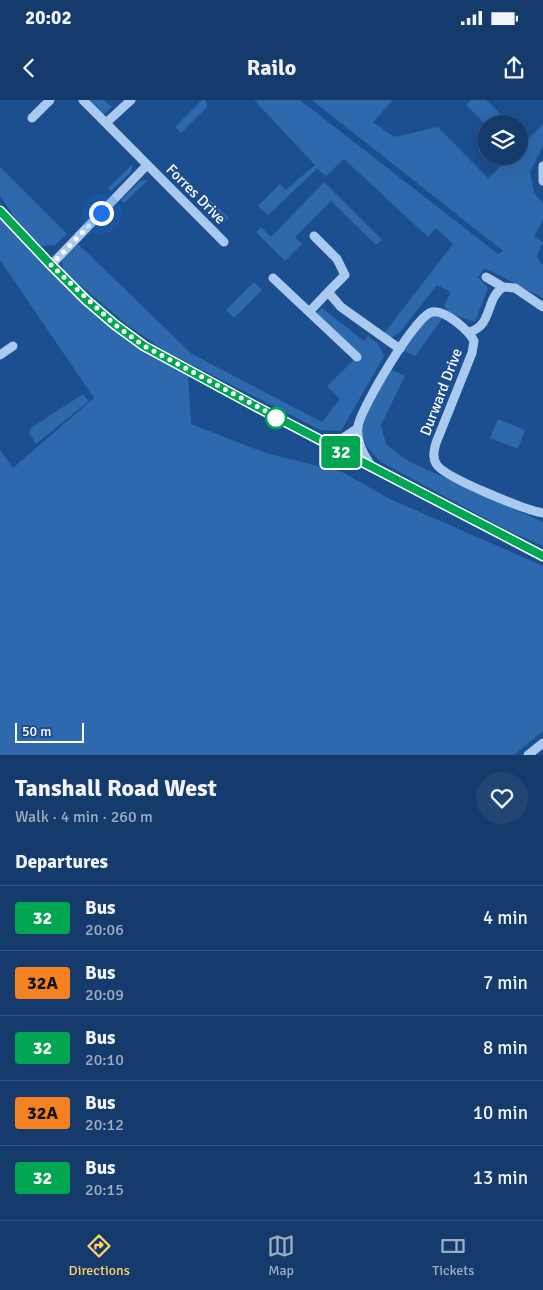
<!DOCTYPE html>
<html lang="en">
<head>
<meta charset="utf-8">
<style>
  :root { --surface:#143b6b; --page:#214673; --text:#f1f3f6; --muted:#9dadc1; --line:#33557e; --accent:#ffd166 }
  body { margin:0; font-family:Signika,sans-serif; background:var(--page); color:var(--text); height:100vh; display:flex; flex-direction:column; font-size:19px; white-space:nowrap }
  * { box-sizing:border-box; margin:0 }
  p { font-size:16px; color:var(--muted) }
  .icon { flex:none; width:28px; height:28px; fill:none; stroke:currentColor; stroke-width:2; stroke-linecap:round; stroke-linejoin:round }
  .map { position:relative; height:655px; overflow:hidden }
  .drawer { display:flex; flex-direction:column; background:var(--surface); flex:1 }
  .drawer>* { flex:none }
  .badge { padding:0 10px; border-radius:4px; font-size:18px; line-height:32px }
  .tools { position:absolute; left:478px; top:15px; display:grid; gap:10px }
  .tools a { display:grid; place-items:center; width:50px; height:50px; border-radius:50%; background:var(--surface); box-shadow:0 5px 20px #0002,0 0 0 1px var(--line); font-size:25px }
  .scale { position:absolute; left:15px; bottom:12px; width:69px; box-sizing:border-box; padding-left:5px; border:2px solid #fff; border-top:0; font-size:14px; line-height:18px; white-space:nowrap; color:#fff; -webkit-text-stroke:4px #1b4f8f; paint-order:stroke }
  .you { position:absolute; width:25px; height:25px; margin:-12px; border:4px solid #fff; border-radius:50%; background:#1a73e8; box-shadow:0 0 0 8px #1a73e833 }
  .map>.badge { position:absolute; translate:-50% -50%; box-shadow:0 0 0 2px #fff }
  h2 { padding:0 15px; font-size:19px; line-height:45px }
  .round { display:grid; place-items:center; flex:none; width:52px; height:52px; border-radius:26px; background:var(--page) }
  .headline { display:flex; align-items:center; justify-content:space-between; height:85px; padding:0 15px }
  h1 { font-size:24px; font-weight:700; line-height:38px }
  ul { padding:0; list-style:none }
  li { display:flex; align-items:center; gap:15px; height:65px; padding:0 15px; border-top:1px solid var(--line) }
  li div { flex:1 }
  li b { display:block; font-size:19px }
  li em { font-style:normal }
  li .badge { min-width:55px; font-weight:700; text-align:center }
  .status { display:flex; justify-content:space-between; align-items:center; height:35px; padding:0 25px; background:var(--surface); direction:ltr }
  .status svg { height:14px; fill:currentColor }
  header { display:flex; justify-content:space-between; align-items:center; height:65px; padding:0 15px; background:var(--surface); font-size:22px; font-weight:700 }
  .tabs { display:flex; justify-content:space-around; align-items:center; height:70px; border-top:1px solid var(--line); background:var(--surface); font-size:14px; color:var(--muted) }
  .tabs a { display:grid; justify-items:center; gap:2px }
  .tabs .active { color:var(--accent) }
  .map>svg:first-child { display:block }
  .green { fill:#2e69ad }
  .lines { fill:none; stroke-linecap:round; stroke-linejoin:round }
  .minor { stroke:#a9c9ee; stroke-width:9 }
  .line-casing { stroke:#fff; stroke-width:11 }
  .line { stroke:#00a651; stroke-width:8 }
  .walk { stroke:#fff; stroke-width:5; stroke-dasharray:0 9 }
  .stop-dot { fill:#fff; stroke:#00a651; stroke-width:2.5 }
  .labels { text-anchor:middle; stroke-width:4.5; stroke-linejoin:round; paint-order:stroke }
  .street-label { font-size:15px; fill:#fff; stroke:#1b4f8f }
</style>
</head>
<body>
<div class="status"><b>20:02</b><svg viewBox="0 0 49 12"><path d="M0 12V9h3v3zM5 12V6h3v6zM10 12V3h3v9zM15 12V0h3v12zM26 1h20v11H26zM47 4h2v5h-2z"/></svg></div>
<header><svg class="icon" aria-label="back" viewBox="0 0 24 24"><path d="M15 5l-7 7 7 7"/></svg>Railo<svg class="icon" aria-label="share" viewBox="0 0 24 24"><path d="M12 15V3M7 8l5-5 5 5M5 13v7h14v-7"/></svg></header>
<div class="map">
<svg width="543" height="655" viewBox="0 0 543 655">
  <rect width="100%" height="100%" fill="#1b4f8f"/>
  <path class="green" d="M 90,0 L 104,0 L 112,7 L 104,14 Z
    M 202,0 L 206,0 L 207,7 L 181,33 L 175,27 Z
    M 254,0 L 300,0 L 498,154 L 503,151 L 312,0 L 393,0 L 373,22 L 394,37 L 438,27 L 488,78 L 511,56 L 519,56 L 519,48 L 543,24 L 543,46 L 530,72 L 534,93 L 543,103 L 543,119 L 534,137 L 543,142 L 537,155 L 540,163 L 543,164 L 543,198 L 491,171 L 484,169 L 478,177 L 488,188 L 475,222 L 451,214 L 444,206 L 451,192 L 437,185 L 400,232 L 392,237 L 382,236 L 453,144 L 436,128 L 428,137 L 344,59 L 326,76 L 317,69 L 268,115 L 258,106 L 280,84 L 286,90 L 315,65 Z
    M 471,0 L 486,0 L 504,17 L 498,24 L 486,24 L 486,25 L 466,5 Z
    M 133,64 L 131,72 L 111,91 L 108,88 Z
    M 0,67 L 67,134 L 55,145 L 42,146 L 23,130 L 0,96 Z
    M 148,80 L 124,103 L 121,100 L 140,81 Z
    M 324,82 L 382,140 L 376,145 L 331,101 L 295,137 L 302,144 L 285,161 L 256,132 L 261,127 L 271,137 Z
    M 209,99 L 229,118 L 222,124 L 203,105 Z
    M 0,112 L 114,224 L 188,271 L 191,324 L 266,353 L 342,372 L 390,399 L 543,466 L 543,631 L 514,655 L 0,655 L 0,350 L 13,368 L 94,298 L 0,160 Z
    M 78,144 L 192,254 L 322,322 L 340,299 L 327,286 L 357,257 L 314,216 L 322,208 L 364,241 L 368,236 L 378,244 L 384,256 L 341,331 L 320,330 L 165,251 L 126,224 L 63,170 L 62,160 Z
    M 254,182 L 262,190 L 234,218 L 226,210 Z
    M 425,215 L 445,215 L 415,256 L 400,249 Z
    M 387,268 L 405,276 L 381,325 L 386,344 L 408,361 L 543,422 L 543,446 L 507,430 L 381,362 C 372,353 362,344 361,330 C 361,322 382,279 387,268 Z
    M 83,294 L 89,301 L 36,344 L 29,333 L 31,328 Z
    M 498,319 L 525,330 L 518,349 L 490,338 Z"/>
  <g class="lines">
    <path class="minor" d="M 83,0 L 224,142
      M 32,18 L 50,0
      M 106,23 L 131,0
      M 543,66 L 543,81
      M 0,112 L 86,200 L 114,224 L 144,246 L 253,305 L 543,456
      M 314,136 L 337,159 L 345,175 L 328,192 L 341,207 L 400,249
      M 51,165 L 147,65
      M 486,177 L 503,187
      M 273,178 L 357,257
      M 309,212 L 328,192
      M 469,232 C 493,226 485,199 503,187 L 515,188 L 543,207
      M 0,255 L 13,246
      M 328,345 L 337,342 L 358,328
      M 373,368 C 364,356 356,341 358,326 C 361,308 416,215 432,212 C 445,209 469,231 474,241 L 472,253 L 436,343 C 434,350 432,358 437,365 C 446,378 525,410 543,413
      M 528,655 L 543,643"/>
  </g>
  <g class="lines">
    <defs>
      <path id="line" d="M 0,111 L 51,165 L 86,200 L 114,224 L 144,246 L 253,305 L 543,456"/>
    </defs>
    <use href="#line" class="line-casing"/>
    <use href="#line" class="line"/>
    <path class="walk" d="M 101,113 L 51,165 L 114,224 L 144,246 L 284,321 L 276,318"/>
  </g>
  <circle class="stop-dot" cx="276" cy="318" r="10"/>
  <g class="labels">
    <g class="street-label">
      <text transform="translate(196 94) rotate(45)" y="5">Forres Drive</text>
      <text transform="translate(441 292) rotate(-69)" y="5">Durward Drive</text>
    </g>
  </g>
</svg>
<div class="tools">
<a><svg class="icon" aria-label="layers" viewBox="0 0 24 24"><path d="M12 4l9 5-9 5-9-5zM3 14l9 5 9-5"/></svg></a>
</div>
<div class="scale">50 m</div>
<div class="you" style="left:101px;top:113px"></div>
<b class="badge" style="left:341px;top:352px;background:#00a651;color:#fff">32</b>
</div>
<section class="drawer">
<div class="headline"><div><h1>Tanshall Road West</h1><p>Walk · 4 min · 260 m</p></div><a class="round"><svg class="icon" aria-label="heart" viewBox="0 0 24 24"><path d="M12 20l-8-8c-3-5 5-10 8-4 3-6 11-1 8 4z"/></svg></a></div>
<h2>Departures</h2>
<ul>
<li><span class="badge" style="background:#00a651;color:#fff">32</span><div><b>Bus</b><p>20:06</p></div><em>4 min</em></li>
<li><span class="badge" style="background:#f58220;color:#111">32A</span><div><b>Bus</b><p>20:09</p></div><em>7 min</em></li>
<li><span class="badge" style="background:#00a651;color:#fff">32</span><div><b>Bus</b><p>20:10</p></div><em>8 min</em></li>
<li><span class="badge" style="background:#f58220;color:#111">32A</span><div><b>Bus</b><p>20:12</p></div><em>10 min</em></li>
<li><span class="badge" style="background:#00a651;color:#fff">32</span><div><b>Bus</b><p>20:15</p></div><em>13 min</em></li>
</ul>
</section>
<nav class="tabs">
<a class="active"><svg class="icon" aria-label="directions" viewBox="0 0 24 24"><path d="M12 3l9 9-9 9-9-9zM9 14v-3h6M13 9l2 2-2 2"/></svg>Directions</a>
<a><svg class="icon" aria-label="map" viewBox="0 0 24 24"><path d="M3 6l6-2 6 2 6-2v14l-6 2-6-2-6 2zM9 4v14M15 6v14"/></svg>Map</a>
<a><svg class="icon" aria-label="tickets" viewBox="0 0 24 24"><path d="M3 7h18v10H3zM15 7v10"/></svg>Tickets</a>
</nav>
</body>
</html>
